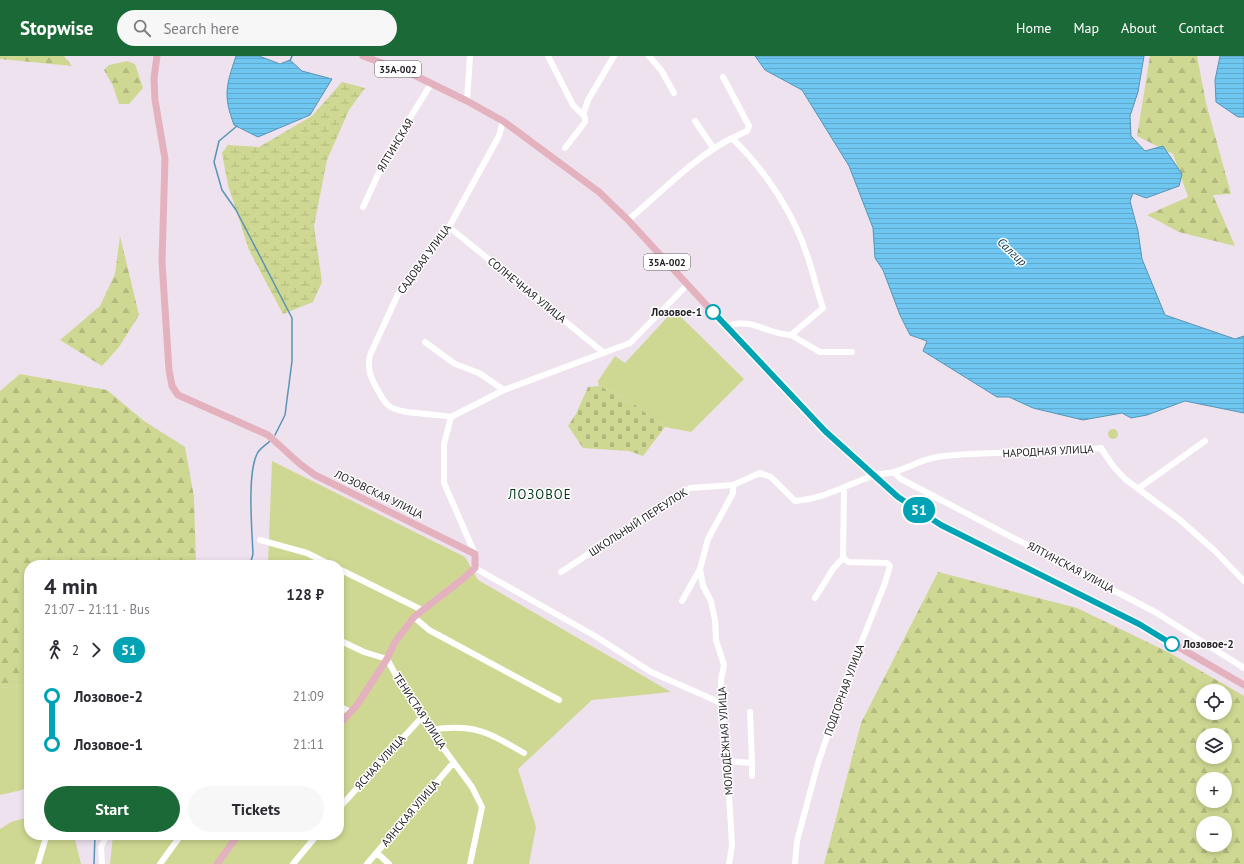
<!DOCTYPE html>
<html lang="en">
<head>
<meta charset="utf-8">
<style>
  :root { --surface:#fff; --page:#f7f7f7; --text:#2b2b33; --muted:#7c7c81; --accent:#1c6938 }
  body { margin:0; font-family:"PT Sans",sans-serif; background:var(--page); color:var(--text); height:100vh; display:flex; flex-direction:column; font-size:15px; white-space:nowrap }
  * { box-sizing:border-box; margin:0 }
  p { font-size:13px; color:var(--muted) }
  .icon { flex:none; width:22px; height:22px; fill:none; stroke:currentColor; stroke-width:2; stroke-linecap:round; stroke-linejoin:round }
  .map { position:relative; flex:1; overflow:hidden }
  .panel { position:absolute; left:24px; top:504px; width:320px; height:280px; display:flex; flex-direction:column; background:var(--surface); border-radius:16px; box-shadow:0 2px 6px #0003 }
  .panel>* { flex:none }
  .badge { padding:0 8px; border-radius:13px; font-size:14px; line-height:26px }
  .fabs { position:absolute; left:1196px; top:628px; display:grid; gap:8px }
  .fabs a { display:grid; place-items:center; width:36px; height:36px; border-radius:50%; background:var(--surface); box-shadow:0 2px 6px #0003; font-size:20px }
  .map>.badge { position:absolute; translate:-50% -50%; box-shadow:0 0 0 2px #fff }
  .legs { display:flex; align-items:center; gap:6px; height:44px; padding:0 20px; font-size:13px }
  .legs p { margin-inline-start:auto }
  .overview { display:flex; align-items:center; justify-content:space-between; height:68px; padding:0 20px }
  h1 { font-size:22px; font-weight:600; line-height:30px }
  .button { display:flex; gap:8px; margin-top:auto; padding:8px 20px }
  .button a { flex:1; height:46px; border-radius:24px; background:var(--accent); color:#fff; font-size:16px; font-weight:600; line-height:46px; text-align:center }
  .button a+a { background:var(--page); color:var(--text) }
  ul { padding:0 20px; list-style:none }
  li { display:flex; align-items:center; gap:14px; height:48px; font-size:15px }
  li i { display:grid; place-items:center; width:6px; height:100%; margin:0 5px; background:currentColor }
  li i::after { content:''; width:10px; height:10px; margin:-5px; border:3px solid; border-radius:50%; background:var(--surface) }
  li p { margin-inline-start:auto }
  li:first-child i { background:linear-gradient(#0000 50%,currentColor 0) }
  li:last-child i { background:linear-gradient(currentColor 50%,#0000 0) }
  header { display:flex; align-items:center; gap:24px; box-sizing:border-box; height:56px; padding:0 20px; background:var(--accent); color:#fff }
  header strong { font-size:19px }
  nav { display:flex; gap:22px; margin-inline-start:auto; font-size:14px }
  .search { width:280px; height:36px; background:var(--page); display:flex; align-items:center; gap:10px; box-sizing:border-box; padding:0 14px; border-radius:22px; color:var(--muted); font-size:15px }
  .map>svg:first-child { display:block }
  .green { fill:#cfd892 }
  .forest { fill:url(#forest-firs); fill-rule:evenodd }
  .wetland { fill:url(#wetland-marsh) }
  .cemetery { fill:url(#cemetery-stones) }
  .park { fill:url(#park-tufts) }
  .water { fill:url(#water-rules); stroke:#5994b4 }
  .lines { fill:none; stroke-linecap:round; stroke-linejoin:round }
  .stream { stroke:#5994b4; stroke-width:1.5 }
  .minor { stroke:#fff; stroke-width:6 }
  .major { stroke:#e4b2be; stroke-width:7 }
  .line-1-casing { stroke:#fff; stroke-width:9 }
  .line-1 { stroke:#00a3b4; stroke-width:6 }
  .stop-1-dot { fill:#fff; stroke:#00a3b4; stroke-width:2 }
  .labels { text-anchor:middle; stroke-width:3; stroke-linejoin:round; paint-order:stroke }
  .shield { fill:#fff; stroke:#666467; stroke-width:1 }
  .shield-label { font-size:10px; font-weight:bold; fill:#252126 }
  .street-label { font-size:11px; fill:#252126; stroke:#fff }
  .stop-label { font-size:11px; font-weight:bold; fill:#252126; stroke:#fff; text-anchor:end }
  .water-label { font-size:12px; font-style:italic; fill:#0a3244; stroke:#fff }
  .quarter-label { font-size:13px; letter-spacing:1px; fill:#003918; stroke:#fff }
</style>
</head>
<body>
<header>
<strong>Stopwise</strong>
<div class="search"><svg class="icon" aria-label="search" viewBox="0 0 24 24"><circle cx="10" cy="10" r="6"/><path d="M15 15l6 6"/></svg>Search here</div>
<nav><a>Home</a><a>Map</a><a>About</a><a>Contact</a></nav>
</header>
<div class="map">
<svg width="1244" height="808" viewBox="0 0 1244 808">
  <defs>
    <pattern id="forest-firs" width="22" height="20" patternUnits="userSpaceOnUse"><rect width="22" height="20" fill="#cfd892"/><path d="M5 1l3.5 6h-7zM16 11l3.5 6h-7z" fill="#b2b97e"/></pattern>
    <pattern id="wetland-marsh" width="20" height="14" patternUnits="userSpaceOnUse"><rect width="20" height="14" fill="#cfd892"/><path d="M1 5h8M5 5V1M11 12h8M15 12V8" fill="none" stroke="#b2b97e"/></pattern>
    <pattern id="cemetery-stones" width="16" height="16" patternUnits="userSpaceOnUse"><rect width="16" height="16" fill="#cfd892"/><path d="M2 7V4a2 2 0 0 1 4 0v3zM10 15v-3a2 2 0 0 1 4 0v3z" fill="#b2b97e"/></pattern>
    <pattern id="park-tufts" width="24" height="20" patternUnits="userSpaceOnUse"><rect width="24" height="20" fill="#cfd892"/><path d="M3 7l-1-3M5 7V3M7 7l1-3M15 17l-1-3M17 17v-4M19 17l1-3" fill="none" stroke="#b2b97e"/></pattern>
    <pattern id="water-rules" width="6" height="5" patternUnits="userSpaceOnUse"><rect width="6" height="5" fill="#6fc6f1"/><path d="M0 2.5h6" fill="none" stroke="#60aace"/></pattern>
  </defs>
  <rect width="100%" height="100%" fill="#eee2ef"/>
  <path class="green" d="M 674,254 L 744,323 L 691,376 L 665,371 L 624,341 L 599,330 L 598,325 L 615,300 L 625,307 Z
    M 272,405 L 465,501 L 478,524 L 671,636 L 592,644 L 518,713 L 536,771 L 529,808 L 110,808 L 113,779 L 339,779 L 339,509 L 268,509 Z
    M 29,629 L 29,730 L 22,734 L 0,739 L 0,632 Z
    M 29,761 L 29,779 L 74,779 L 81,808 L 0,808 L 0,773 L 11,766 Z"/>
  <path class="forest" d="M 0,0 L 64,0 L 72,10 L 0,3 Z
    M 1150,0 L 1197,0 L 1206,47 L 1231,138 L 1213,139 L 1235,190 L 1179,176 L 1147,159 L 1188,141 L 1173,98 L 1137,80 Z
    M 127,5 L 135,8 L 143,32 L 129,48 L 119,48 L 113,30 L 104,14 L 109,9 Z
    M 120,180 L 139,259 L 119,291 L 102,310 L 60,284 L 100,250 L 115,218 Z
    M 20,318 L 107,334 L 144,365 L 185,391 L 194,441 L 196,509 L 29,509 L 29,629 L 0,632 L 0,335 Z
    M 938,516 L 1077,552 L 1170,597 L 1244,640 L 1244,808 L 824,808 L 861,667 ZM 1203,635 L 1225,635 L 1225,657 L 1203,657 ZM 1203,679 L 1225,679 L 1225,701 L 1203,701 ZM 1203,723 L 1225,723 L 1225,745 L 1203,745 ZM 1203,767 L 1225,767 L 1225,789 L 1203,789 Z"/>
  <path class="wetland" d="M 342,26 L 365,32 L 349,54 L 327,104 L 314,170 L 322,226 L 313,246 L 283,258 L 249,194 L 228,129 L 222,97 L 228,89 L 259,91 L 312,60 Z"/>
  <path class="cemetery" d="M 599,330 L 624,341 L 665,371 L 643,400 L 629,395 L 583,392 L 568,370 L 576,358 L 588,331 Z"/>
  <path class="park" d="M1108 378a5 5 0 1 1 10 0a5 5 0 1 1-10 0Z"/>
  <path class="water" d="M 236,0 L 259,0 L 280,8 L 290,4 L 302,15 L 332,23 L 310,59 L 258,81 L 234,69 C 223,39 226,30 236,0 Z
    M 755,0 L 1144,0 L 1138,36 L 1130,60 L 1131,80 L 1145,95 L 1163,90 L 1182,118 L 1179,130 L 1146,142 L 1133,137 L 1130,145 L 1138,175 L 1142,203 L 1165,259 L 1235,283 L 1244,280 L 1244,357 L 1185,345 L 1147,359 L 1131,362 L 1122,357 L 1083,364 L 1033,352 L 1009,341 L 997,341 L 923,295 L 927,285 L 910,279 L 900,259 L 883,214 L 875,202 L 873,172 L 849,110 L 802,34 L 765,14 Z
    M 1220,0 L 1244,0 L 1244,61 L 1238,61 L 1216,46 L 1215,24 Z"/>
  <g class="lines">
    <path class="stream" d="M 290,5 L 292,0
      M 237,70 L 219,85 L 214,106 L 222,134 L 236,154 L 292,262 L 292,305 L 285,359 L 275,379
      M 250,509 L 253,498 C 252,474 247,418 257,398 C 259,393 266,389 270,385
      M 94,808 L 95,779"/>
    <path class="minor" d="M 548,0 L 573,49 L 585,61 L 585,66 L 565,92
      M 649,0 L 661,14 L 674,37
      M 723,21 L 749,70 L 747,75 L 732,82 C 765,114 795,159 808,202 C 814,219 817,236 823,252 L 791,279 C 767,278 751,261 726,270
      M 467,45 L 470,0
      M 583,59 L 588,44 L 614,0
      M 695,65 L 714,93
      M 363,151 L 388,97 L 431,28
      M 628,164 C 662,136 693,102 732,82
      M 449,171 L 604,297
      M 791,279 L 820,296 L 852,296
      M 425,286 L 455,308 L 479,317 L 504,334
      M 451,361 C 436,357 398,359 388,349 C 383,345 380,337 376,331 C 370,320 367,311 370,299 L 398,238 L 449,171 L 499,80 L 503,65
      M 894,416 L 901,423 L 1155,556 L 1244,612
      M 1139,432 L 1205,385
      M 260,484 L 307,497 L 331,509
      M 475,498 L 444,427 L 444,388 L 451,361 L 504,334 L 630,287 L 688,228
      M 475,512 L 595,580 L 651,616 L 721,647
      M 339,513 L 422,554
      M 561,516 L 690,432 L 733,429 L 760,417 L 771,421 L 795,445 C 827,442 845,429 873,420 C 880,417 887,418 894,416 C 909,412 922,403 937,401 C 991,393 1047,400 1101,392 L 1113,410 L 1125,423 L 1180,464 L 1215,495 L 1244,525
      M 815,542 L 833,513 L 843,502 L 844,432
      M 682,545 L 700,513
      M 414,561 L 429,574 L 559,644
      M 339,584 L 364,596 L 387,603 L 403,632 L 430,674 L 472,731 L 482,751 L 470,808
      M 339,650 L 350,656
      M 750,656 L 752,707
      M 430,674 C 473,667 488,676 524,697
      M 727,705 L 752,707 L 752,720
      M 339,752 L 422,661
      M 377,797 L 389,808
      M 38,808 L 46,781
      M 102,808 L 101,791 L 107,779
      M 160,808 L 181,779
      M 293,808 L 317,779
      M 367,808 L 453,707
      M 729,808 L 732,789 L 727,705 L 721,647 L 721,624 L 724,609 L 716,584 L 715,564 L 711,545 L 703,530 L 700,513 L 708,483 L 733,437 L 733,429
      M 795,808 L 797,785 L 818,707 L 848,620 L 885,527 L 890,510 L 887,507 L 849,506 L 843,502"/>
    <path class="major" d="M 157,0 L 154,22 L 155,44 L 165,103 L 162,206 L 169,314 L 172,330 L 178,339 L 268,379 L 300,408 L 315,419 L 475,498 L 475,512 L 464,522 L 414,561 L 395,586 L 387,603 L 357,649 L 339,669
      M 363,0 L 412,18 L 467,45 L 503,65 L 599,136 L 628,164 L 768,316 L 825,375 L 898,441 L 941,469 L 1139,568 L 1244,629
      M 217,808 L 238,779"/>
  </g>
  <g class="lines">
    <defs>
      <path id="line-1" d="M 713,256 L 825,375 L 898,441 L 941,469 L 1139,568 L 1172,588"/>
    </defs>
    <use href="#line-1" class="line-1-casing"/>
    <use href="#line-1" class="line-1"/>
  </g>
  <g class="stop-1-dot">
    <circle cx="713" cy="256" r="7"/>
    <circle cx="1172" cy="588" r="7"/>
  </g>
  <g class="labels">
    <g class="shield">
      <rect x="375" y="5" width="46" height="16" rx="3"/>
      <rect x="644" y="198" width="46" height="16" rx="3"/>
    </g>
    <g class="shield-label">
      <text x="398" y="17">35А-002</text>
      <text x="667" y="210">35А-002</text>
    </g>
    <g class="street-label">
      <text transform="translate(395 89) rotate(-59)" y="4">ЯЛТИНСКАЯ</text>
      <text transform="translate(424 203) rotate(-54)" y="4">САДОВАЯ УЛИЦА</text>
      <text transform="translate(527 234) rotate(39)" y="4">СОЛНЕЧНАЯ УЛИЦА</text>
      <text transform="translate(1048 395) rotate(-3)" y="4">НАРОДНАЯ УЛИЦА</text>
      <text transform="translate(379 438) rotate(26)" y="4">ЛОЗОВСКАЯ УЛИЦА</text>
      <text transform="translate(638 466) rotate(-33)" y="4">ШКОЛЬНЫЙ ПЕРЕУЛОК</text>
      <text transform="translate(1071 511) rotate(28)" y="4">ЯЛТИНСКАЯ УЛИЦА</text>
      <text transform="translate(844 634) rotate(-70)" y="4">ПОДГОРНАЯ УЛИЦА</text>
      <text transform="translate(420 655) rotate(57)" y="4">ТЕНИСТАЯ УЛИЦА</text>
      <text transform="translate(725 685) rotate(-94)" y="4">МОЛОДЁЖНАЯ УЛИЦА</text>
      <text transform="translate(380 706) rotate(-48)" y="4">ЯСНАЯ УЛИЦА</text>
      <text transform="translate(410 757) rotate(-50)" y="4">АЯНСКАЯ УЛИЦА</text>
    </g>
    <g class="stop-label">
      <text x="702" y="260">Лозовое-1</text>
      <text x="1183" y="592" text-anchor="start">Лозовое-2</text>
    </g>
    <g class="water-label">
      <text transform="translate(1012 196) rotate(43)" y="4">Салгир</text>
    </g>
    <g class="quarter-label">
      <text x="540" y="443">ЛОЗОВОЕ</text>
    </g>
  </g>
</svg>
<div class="fabs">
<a><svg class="icon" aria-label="locate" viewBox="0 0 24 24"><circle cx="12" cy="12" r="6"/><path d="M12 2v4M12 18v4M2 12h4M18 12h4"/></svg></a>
<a><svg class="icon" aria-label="layers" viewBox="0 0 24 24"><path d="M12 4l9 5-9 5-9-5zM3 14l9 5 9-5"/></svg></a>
<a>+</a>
<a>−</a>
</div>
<b class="badge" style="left:919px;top:454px;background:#00a3b4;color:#fff">51</b>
<section class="panel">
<div class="overview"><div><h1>4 min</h1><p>21:07 – 21:11 · Bus</p></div><b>128 ₽</b></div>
<div class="legs"><svg class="icon" aria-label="walk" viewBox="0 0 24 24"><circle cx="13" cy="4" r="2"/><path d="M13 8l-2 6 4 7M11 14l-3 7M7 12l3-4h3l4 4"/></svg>2<svg class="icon" aria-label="forward" viewBox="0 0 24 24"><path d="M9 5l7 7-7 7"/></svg><b class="badge" style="background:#00a3b4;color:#fff">51</b></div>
<ul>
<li><i style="color:#00a3b4"></i><b>Лозовое-2</b><p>21:09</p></li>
<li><i style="color:#00a3b4"></i><b>Лозовое-1</b><p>21:11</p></li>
</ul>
<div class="button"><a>Start</a><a>Tickets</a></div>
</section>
</div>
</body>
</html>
